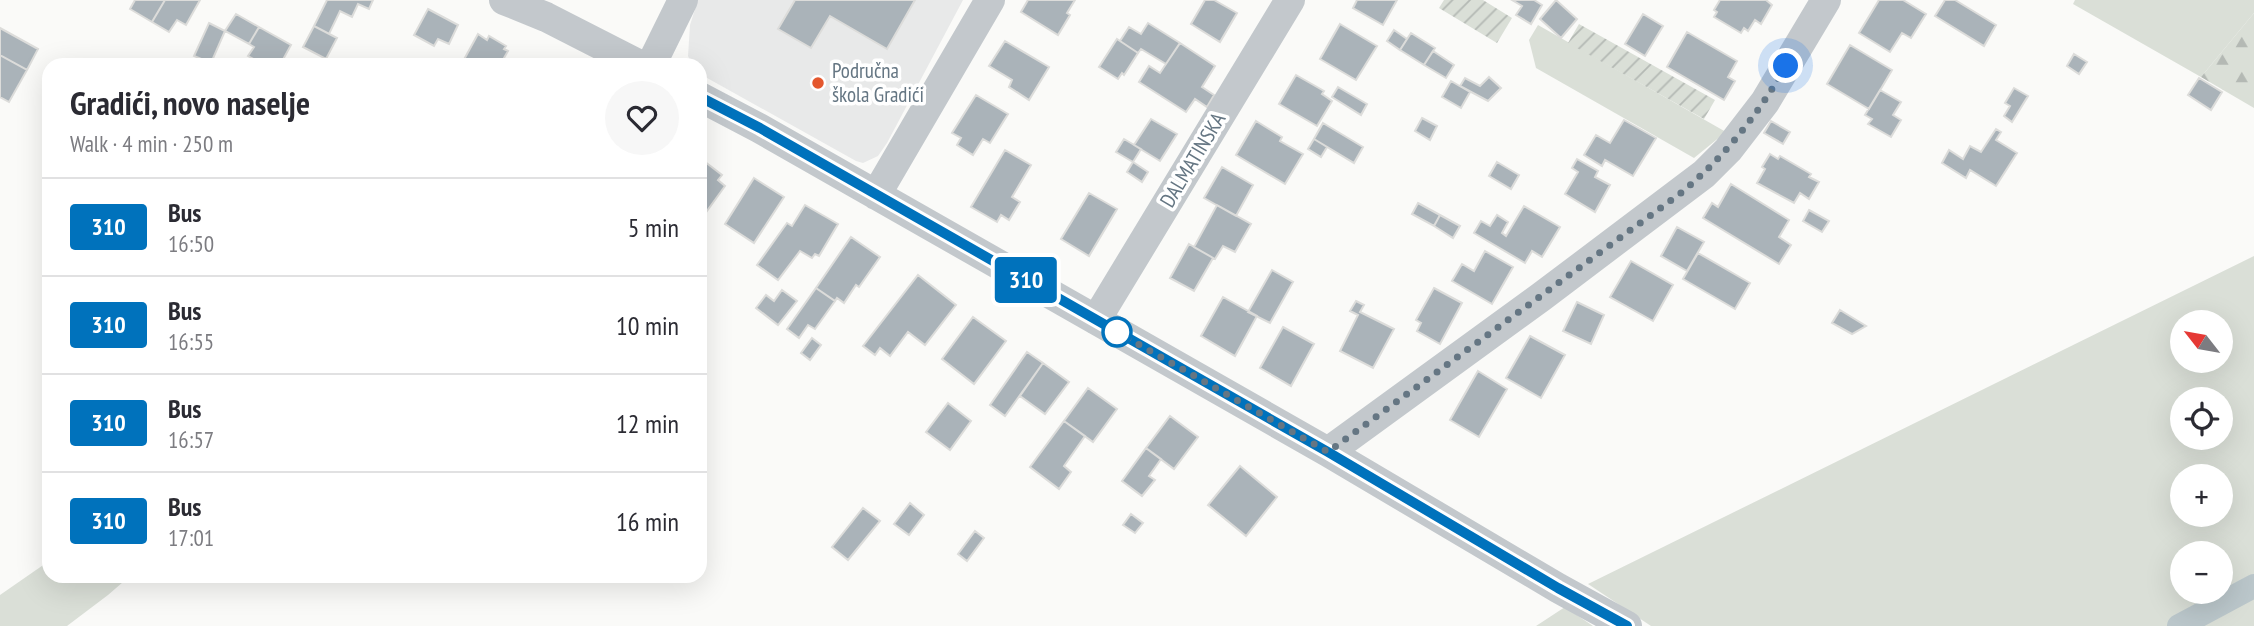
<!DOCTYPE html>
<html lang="en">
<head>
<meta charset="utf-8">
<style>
  :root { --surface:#fff; --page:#f7f7f7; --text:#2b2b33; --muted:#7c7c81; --line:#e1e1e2 }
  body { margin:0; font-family:"PT Sans Narrow",sans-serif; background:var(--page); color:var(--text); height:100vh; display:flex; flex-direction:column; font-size:26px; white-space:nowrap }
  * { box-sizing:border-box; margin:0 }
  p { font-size:23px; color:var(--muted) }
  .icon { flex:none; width:38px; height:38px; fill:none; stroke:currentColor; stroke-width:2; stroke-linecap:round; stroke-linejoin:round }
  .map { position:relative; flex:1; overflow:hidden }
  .details { position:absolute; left:42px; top:58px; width:665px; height:525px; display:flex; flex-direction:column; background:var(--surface); border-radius:21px; box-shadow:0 7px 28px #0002 }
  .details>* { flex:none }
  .badge { padding:0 14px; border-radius:5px; font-size:24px; line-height:46px }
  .needle { width:46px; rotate:301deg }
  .tools { position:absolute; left:2170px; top:310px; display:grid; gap:14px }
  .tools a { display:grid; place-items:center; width:63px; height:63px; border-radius:50%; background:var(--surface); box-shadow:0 7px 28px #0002; font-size:35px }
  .you { position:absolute; width:35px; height:35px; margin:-18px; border:5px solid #fff; border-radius:50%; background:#1a73e8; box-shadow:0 0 0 10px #1a73e833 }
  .map>.badge { position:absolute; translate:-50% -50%; box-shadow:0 0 0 4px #fff }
  .round { display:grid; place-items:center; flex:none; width:74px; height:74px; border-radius:37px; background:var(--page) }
  .overview { display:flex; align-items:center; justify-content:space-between; height:119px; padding:0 28px }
  h1 { font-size:33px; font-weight:700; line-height:52px }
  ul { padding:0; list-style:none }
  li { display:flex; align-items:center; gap:21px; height:98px; padding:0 28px; border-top:2px solid var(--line) }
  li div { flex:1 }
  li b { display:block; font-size:26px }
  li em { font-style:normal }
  li .badge { min-width:77px; font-weight:700; text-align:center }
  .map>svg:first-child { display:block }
  .built { fill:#e8e9e9 }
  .grass { fill:#dadfd7; fill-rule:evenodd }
  .forest { fill:url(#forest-firs) }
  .garden { fill:url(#garden-furrows) }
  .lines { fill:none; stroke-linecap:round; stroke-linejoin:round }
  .canal { stroke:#bbc7cb; stroke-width:24 }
  .building { fill:#aab3b9; stroke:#dcdcda; stroke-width:2 }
  .minor { stroke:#c3c8cc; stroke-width:30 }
  .line-casing { stroke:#fff; stroke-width:16 }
  .line { stroke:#0072bc; stroke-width:10 }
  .walk { stroke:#657683; stroke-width:7; stroke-dasharray:0 12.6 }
  .poi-dot { fill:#e4572e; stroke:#fff; stroke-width:2.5 }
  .stop-dot { fill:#fff; stroke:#0072bc; stroke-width:3.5 }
  .labels { text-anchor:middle; stroke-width:7; stroke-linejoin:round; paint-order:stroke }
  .poi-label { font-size:21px; fill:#657683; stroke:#fff; text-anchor:start }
  .street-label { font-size:21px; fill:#657683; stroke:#fff }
</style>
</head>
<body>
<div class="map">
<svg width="2254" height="626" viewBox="0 0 2254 626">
  <defs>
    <pattern id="forest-firs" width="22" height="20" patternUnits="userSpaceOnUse" patternTransform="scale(1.75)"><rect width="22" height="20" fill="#dadfd7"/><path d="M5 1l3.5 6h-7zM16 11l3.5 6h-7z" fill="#b4b9b4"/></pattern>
    <pattern id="garden-furrows" width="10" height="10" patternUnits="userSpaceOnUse" patternTransform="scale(1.75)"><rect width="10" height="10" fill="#dadfd7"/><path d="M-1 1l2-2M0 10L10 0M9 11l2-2" fill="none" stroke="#b4b9b4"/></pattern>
  </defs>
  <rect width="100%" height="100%" fill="#fafaf8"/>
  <path class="built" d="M 698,0 L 963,0 L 887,143 L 878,156 L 863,163 L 856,161 L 700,74 L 700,65 L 692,65 L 688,56 L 690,25 Z"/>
  <path class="grass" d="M 2075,0 L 2254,0 L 2254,13 L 2201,77 L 2073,4 Z
    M 1538,25 L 1726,132 L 1694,158 L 1536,68 L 1529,40 Z
    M 2254,256 L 2254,626 L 1651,626 L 1588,584 ZM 2182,322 L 2221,322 L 2221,360 L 2182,360 ZM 2182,399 L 2221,399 L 2221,438 L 2182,438 ZM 2182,476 L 2221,476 L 2221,514 L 2182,514 ZM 2182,553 L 2221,553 L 2221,592 L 2182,592 Z
    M 49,561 L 49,576 L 130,576 L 108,595 L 67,626 L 0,626 L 0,595 Z
    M 1565,607 L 1593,626 L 1536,626 Z"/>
  <path class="forest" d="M 2254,13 L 2254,108 L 2201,77 Z"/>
  <path class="garden" d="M 1444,0 L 1483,0 L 1512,18 L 1497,43 L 1439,8 Z
    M 1579,24 L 1715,100 L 1704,119 L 1568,43 Z"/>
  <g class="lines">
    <path class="canal" d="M 2179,626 L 2254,586"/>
  </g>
  <path class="building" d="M 135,0 L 165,0 L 152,22 L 130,9 Z
    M 165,0 L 200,0 L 186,25 L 177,20 L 169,32 L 152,22 Z
    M 327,0 L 373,0 L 369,9 L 358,4 L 352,17 L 340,11 L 329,34 L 314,26 Z
    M 795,0 L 915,0 L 887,49 L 830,16 L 811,48 L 778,29 Z
    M 1028,0 L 1075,0 L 1067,13 L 1070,15 L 1058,35 L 1021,12 Z
    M 1205,0 L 1214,0 L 1237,13 L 1220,42 L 1191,24 Z
    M 1357,0 L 1397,0 L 1383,25 L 1353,8 Z
    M 1512,0 L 1534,0 L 1542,5 L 1531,24 L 1516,15 L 1522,6 Z
    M 1556,0 L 1577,19 L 1561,38 L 1540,19 Z
    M 1720,0 L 1766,0 L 1772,5 L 1761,24 L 1755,20 L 1748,31 L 1744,28 L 1741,33 L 1714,17 L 1717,12 L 1714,10 Z
    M 1879,0 L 1903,0 L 1926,14 L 1911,38 L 1902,33 L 1890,52 L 1859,33 Z
    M 1945,0 L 1955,0 L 1996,25 L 1984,46 L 1935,16 Z
    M 428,9 L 458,25 L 449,44 L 438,39 L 434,46 L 414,35 Z
    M 236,14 L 259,27 L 249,44 L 225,31 Z
    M 1643,14 L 1663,26 L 1645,56 L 1625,44 Z
    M 209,23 L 225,31 L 211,63 L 194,56 Z
    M 1148,23 L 1180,43 L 1166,64 L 1141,49 L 1138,53 L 1120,41 L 1129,27 L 1141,34 Z
    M 1340,24 L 1377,46 L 1356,80 L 1320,59 Z
    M 314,26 L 337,38 L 326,59 L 303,47 Z
    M 259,27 L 291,45 L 280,65 L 264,65 L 248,56 L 254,47 L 249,44 Z
    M 0,28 L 38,49 L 27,70 L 0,55 Z
    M 1394,30 L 1407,39 L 1400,50 L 1387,41 Z
    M 1687,32 L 1737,61 L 1728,77 L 1735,81 L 1724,100 L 1667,67 Z
    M 1411,33 L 1435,48 L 1424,65 L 1400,50 Z
    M 478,34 L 487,40 L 489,36 L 506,46 L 504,49 L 508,51 L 500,65 L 461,65 Z
    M 1117,39 L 1138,53 L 1124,75 L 1122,73 L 1118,79 L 1099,67 Z
    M 1005,41 L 1049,67 L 1029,100 L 1009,87 L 1012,80 L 989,66 Z
    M 1180,43 L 1215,66 L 1202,87 L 1214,95 L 1207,107 L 1195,99 L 1186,112 L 1139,82 L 1149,66 L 1160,73 Z
    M 1850,45 L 1892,70 L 1869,109 L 1827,84 Z
    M 1433,51 L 1454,65 L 1446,78 L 1424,65 Z
    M 2074,54 L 2087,62 L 2079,74 L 2067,66 Z
    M 0,55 L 27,70 L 9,102 L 0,97 Z
    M 1296,75 L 1324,91 L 1322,94 L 1332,101 L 1317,126 L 1279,104 Z
    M 1489,77 L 1501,88 L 1488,101 L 1460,86 L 1465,78 L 1480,86 Z
    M 2199,78 L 2222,92 L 2211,110 L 2188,95 Z
    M 1451,81 L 1470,92 L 1461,108 L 1442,97 Z
    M 1338,87 L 1367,104 L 1361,115 L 1332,97 Z
    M 2014,88 L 2028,96 L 2012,122 L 2004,116 L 2010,106 L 2005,103 Z
    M 1880,90 L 1901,102 L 1893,115 L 1901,120 L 1891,137 L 1868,124 L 1872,119 L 1865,115 Z
    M 976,95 L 1008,114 L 990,143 L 983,139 L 973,155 L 957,145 L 961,138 L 952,133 Z
    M 1422,118 L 1437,126 L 1430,140 L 1415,131 Z
    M 1151,119 L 1177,134 L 1160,161 L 1134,145 Z
    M 1624,120 L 1656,138 L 1633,176 L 1605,160 L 1602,166 L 1584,155 L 1596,135 L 1610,143 Z
    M 1256,121 L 1282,137 L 1280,141 L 1303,154 L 1285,184 L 1236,155 Z
    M 1771,121 L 1790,132 L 1783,144 L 1764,133 Z
    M 1323,123 L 1363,147 L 1354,163 L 1314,139 Z
    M 1996,129 L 2001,132 L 1996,140 L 2017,153 L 1996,186 L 1970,170 L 1966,178 L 1942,163 L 1949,150 L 1963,159 L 1970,146 L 1981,152 Z
    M 1124,139 L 1141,149 L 1133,162 L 1116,152 Z
    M 1314,139 L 1327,147 L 1321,157 L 1308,149 Z
    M 1005,150 L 1031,165 L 1012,197 L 1020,202 L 1009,220 L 1001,215 L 997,222 L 971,207 Z
    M 1770,154 L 1778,159 L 1780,156 L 1811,174 L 1809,177 L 1819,182 L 1809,199 L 1800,193 L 1794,203 L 1757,183 L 1765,169 L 1762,167 Z
    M 700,158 L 722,175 L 718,180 L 725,186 L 704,215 L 700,212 Z
    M 1577,159 L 1598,171 L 1595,177 L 1610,185 L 1595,212 L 1565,194 L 1578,172 L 1572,168 Z
    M 1133,162 L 1148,172 L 1142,182 L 1127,172 Z
    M 1497,162 L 1519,175 L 1511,189 L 1489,176 Z
    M 1222,167 L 1253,185 L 1236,216 L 1204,198 Z
    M 754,178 L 784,197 L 754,243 L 725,224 Z
    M 1731,184 L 1789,220 L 1779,237 L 1791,245 L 1779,264 L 1703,218 L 1712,203 L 1718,207 Z
    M 1089,193 L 1117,209 L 1089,256 L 1061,239 Z
    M 1418,203 L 1440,215 L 1434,226 L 1412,214 Z
    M 805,205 L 838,224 L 819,256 L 815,254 L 812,258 L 800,251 L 778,280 L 757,265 L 787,223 L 792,226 Z
    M 1217,205 L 1251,224 L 1235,252 L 1223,246 L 1215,259 L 1194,247 Z
    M 1524,206 L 1560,227 L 1542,257 L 1532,251 L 1525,263 L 1474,233 L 1481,221 L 1490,226 L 1497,215 L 1508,222 L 1502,233 L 1506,236 Z
    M 1809,210 L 1829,221 L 1822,232 L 1803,221 Z
    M 1440,215 L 1460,226 L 1453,238 L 1434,226 Z
    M 1677,227 L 1704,242 L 1687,271 L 1661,256 Z
    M 851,237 L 880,257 L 859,287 L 856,285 L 844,303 L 837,298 L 835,301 L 816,288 Z
    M 1189,244 L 1213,258 L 1194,291 L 1170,278 Z
    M 1485,251 L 1513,267 L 1492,304 L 1452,281 L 1462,264 L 1474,271 Z
    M 1698,253 L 1750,283 L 1735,309 L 1683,279 Z
    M 1631,261 L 1673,285 L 1653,321 L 1610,297 Z
    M 1272,270 L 1293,282 L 1270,323 L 1248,312 Z
    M 918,275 L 956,305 L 925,345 L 908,332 L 890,356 L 880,348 L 875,355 L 863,346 Z
    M 816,288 L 835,301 L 815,329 L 808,325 L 799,338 L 787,329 Z
    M 1434,288 L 1462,303 L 1440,344 L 1417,331 L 1421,323 L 1416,320 Z
    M 782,290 L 797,301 L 778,325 L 756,308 L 766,295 L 774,301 Z
    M 1223,297 L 1257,316 L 1235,356 L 1201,336 Z
    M 1356,301 L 1364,305 L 1360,312 L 1394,329 L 1373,368 L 1340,351 L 1358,315 L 1350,311 Z
    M 1577,302 L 1604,315 L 1591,344 L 1563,331 Z
    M 1840,310 L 1866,326 L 1852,334 L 1832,323 Z
    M 973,317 L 1006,341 L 974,384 L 942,359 Z
    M 1283,327 L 1314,344 L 1291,386 L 1260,368 Z
    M 1530,336 L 1565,355 L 1541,398 L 1506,378 Z
    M 812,338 L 821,345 L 810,360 L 801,353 Z
    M 1027,352 L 1043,363 L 1005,416 L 990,405 Z
    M 1043,363 L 1069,382 L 1045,414 L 1020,396 Z
    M 1478,371 L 1507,389 L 1479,437 L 1450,420 Z
    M 1088,388 L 1117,409 L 1093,442 L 1064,421 Z
    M 948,403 L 971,421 L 950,450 L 926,432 Z
    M 1170,416 L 1198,437 L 1174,469 L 1146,448 Z
    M 1064,421 L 1085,436 L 1064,466 L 1071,472 L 1059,489 L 1030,467 Z
    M 1146,448 L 1161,459 L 1149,476 L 1155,480 L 1142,496 L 1122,481 Z
    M 1240,466 L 1277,497 L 1246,536 L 1208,505 Z
    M 910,503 L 924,515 L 909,535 L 894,524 Z
    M 863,508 L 880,521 L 848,560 L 832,547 Z
    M 1131,514 L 1143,523 L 1135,533 L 1123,525 Z
    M 975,531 L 984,538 L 967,561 L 958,554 Z"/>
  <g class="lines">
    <path class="minor" d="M 504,0 L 546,17 L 640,65
      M 651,65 L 683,0
      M 700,97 L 759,128 L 1328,452 L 1558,588 L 1627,626
      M 876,195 L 990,0
      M 1096,320 L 1290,0
      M 1328,452 L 1541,297 L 1704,174 L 1728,150 L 1765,102 L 1826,0"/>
  </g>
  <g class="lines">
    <defs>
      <path id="line" d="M 700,97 L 760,128 L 1328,452 L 1558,588 L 1627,626"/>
    </defs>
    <use href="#line" class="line-casing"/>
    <use href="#line" class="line"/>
    <path class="walk" d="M 1117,332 L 1328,452 L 1681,193 C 1725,156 1757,116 1786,66"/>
  </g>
  <circle class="poi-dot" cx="818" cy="83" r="7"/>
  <circle class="stop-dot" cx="1117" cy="332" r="14"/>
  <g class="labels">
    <g class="poi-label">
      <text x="832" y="78">Područna<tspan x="832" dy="24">škola Gradići</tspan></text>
    </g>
    <g class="street-label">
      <text transform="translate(1193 160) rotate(-59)" y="7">DALMATINSKA</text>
    </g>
  </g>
</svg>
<div class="tools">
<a><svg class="needle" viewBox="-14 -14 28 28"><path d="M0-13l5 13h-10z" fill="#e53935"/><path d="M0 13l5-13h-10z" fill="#7c7c81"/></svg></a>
<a><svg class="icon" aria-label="locate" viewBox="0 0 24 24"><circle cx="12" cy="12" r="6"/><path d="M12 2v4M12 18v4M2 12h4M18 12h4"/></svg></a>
<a>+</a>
<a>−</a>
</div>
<div class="you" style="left:1786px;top:66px"></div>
<b class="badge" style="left:1026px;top:280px;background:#0072bc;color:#fff">310</b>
<section class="details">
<div class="overview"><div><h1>Gradići, novo naselje</h1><p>Walk · 4 min · 250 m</p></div><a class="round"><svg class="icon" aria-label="heart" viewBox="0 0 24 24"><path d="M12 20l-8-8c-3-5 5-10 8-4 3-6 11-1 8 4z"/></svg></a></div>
<ul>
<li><span class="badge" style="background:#0072bc;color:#fff">310</span><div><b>Bus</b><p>16:50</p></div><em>5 min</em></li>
<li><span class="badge" style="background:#0072bc;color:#fff">310</span><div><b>Bus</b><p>16:55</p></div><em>10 min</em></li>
<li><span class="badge" style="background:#0072bc;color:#fff">310</span><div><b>Bus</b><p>16:57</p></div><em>12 min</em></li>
<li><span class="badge" style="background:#0072bc;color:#fff">310</span><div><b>Bus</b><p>17:01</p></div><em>16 min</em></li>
</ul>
</section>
</div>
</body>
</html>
